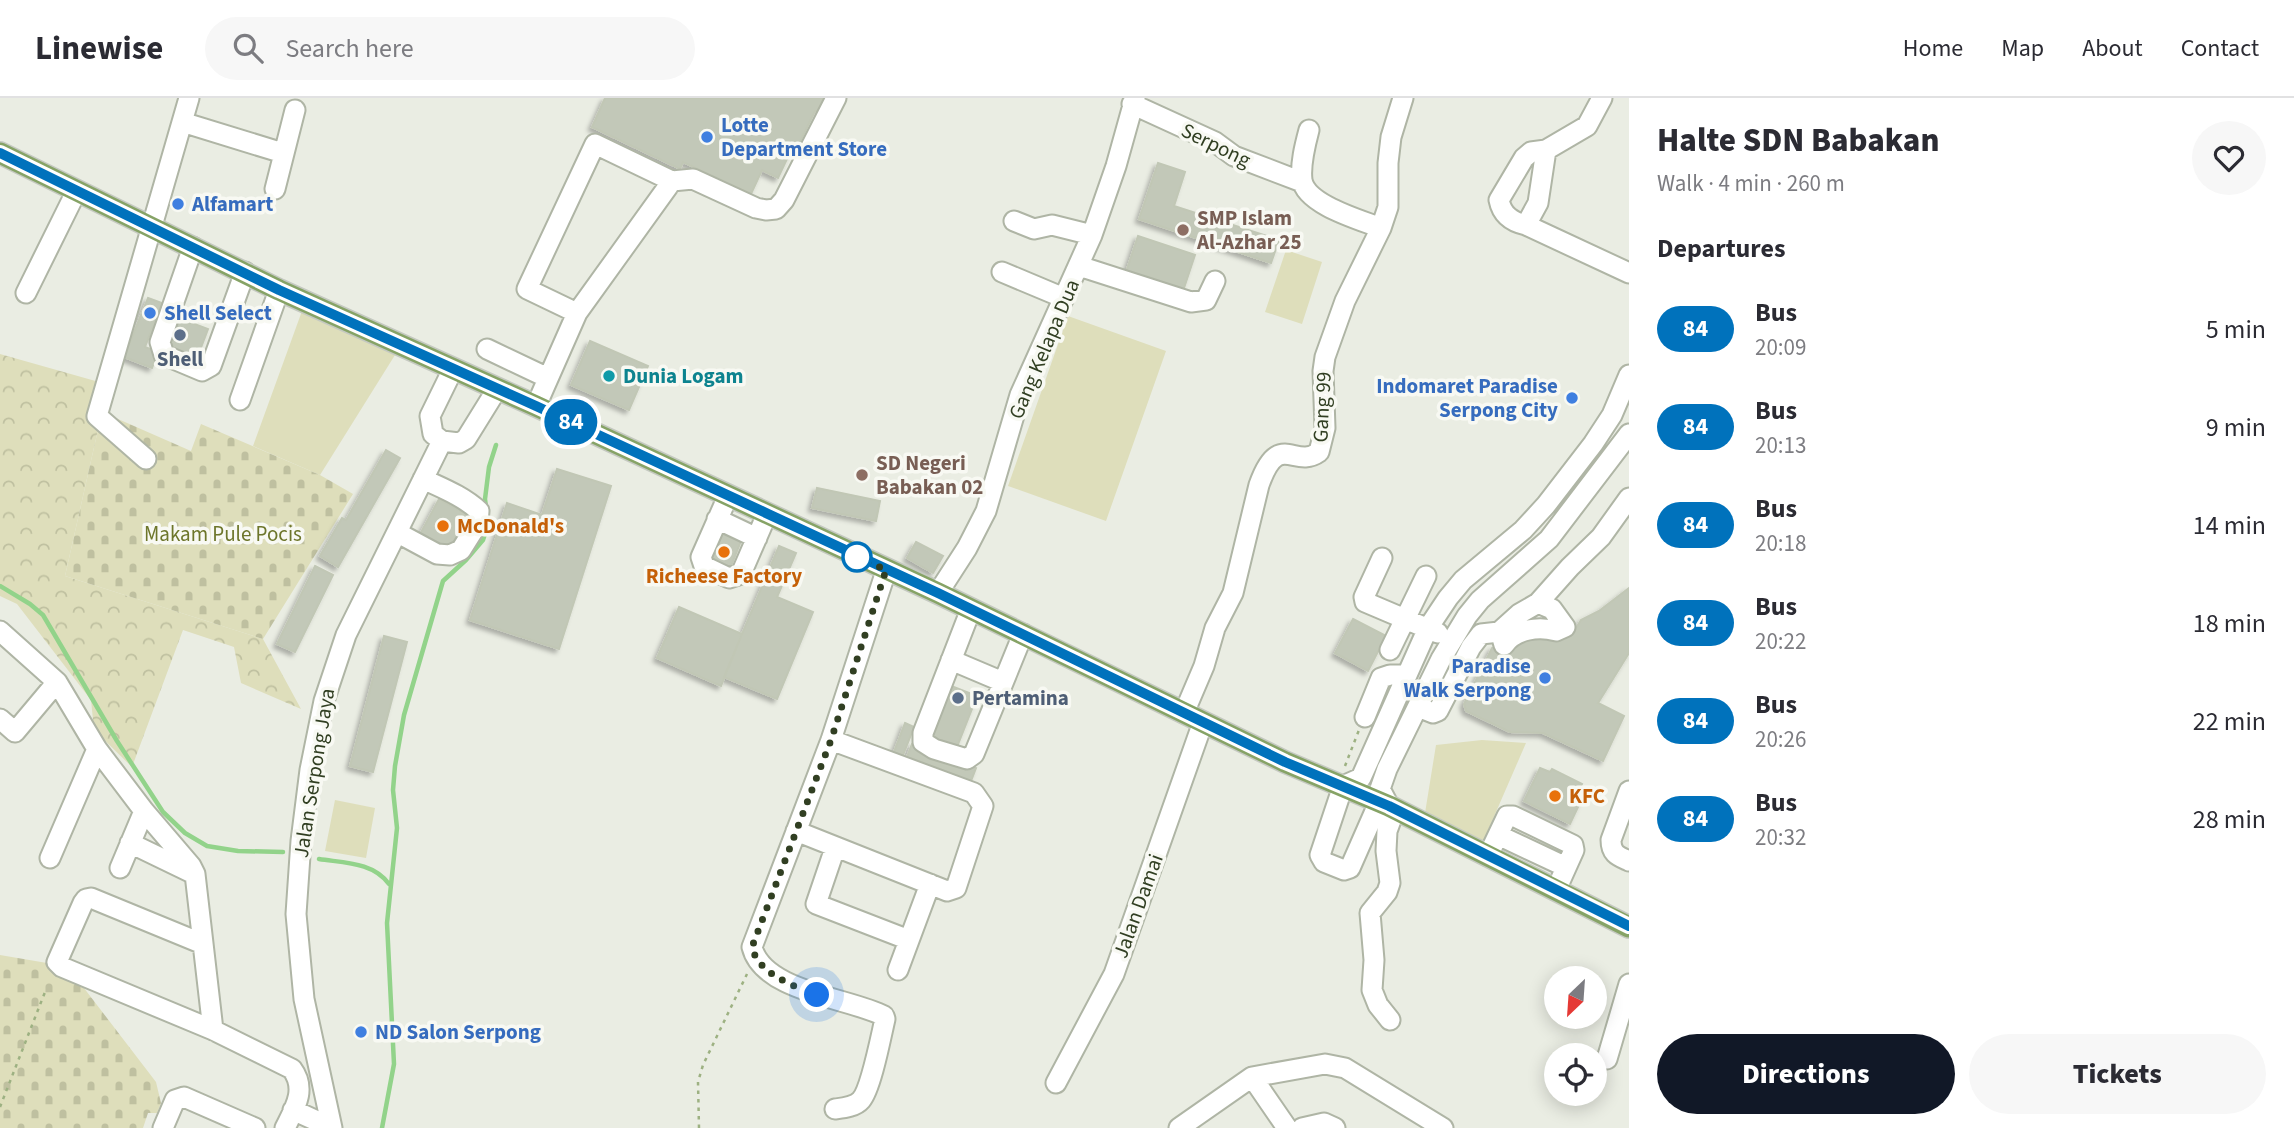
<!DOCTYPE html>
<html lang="en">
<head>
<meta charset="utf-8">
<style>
  :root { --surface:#fff; --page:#f7f7f7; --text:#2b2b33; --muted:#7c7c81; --line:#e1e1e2; --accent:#111827 }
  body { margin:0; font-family:"Source Sans 3",sans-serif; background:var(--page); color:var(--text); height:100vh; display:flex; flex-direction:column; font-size:26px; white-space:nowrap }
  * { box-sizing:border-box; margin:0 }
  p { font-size:23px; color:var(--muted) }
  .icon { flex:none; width:38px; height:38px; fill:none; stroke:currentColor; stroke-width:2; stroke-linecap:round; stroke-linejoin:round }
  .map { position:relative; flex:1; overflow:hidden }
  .side { display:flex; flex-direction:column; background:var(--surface); width:665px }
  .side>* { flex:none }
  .badge { padding:0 14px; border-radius:23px; font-size:24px; line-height:46px }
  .needle { width:46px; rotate:205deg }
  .controls { position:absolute; left:1544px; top:868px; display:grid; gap:14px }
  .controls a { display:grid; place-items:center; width:63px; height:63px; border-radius:50%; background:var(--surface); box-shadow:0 4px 18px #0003; font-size:35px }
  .you { position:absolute; width:35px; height:35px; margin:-18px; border:5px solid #fff; border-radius:50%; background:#1a73e8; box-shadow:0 0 0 10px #1a73e833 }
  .map>.badge { position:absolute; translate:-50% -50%; box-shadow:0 0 0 4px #fff }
  h2 { padding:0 28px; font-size:26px; line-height:63px }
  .round { display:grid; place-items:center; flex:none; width:74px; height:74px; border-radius:37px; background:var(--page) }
  .overview { display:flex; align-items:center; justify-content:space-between; height:119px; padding:0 28px }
  h1 { font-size:33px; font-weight:800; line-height:52px }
  .action { display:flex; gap:14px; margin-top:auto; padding:14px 28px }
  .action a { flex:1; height:80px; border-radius:42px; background:var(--accent); color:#fff; font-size:28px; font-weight:800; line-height:80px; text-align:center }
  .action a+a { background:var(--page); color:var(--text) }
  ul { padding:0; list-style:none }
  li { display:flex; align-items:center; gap:21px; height:98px; padding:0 28px }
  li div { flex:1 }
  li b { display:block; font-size:26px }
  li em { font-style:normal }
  li .badge { min-width:77px; font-weight:700; text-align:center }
  header { display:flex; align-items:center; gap:42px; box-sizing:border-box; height:98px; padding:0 35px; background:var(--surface); border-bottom:2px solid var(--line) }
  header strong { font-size:33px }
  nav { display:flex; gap:38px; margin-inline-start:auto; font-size:24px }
  .search { width:490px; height:63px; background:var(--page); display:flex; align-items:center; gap:18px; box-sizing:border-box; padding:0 24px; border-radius:38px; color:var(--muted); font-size:26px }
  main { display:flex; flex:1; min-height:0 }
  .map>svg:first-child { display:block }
  .grass { fill:#dedebb }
  .forest { fill:url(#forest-crowns) }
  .cemetery { fill:url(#cemetery-stones) }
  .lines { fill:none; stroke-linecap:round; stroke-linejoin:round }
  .stream { stroke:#92d38a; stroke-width:4.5 }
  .building { fill:#c2c8b8; stroke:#c1c7b5; stroke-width:2; filter:url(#shadow) }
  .minor-casing { stroke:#afb5a5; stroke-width:23 }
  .major-casing { stroke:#c5c9c1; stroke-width:24 }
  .path { stroke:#9db182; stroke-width:2.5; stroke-dasharray:3.5 5; stroke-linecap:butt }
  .minor { stroke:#fff; stroke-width:19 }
  .major { stroke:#86a366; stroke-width:21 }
  .line-casing { stroke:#fff; stroke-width:16 }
  .line { stroke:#0072bc; stroke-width:10 }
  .walk { stroke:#313f22; stroke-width:7; stroke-dasharray:0 12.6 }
  .shop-dot { fill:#3f7fe0; stroke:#f8f9f3; stroke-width:2.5 }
  .education-dot { fill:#8d6e63; stroke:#f8f9f3; stroke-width:2.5 }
  .service-dot { fill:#5c6f8a; stroke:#f8f9f3; stroke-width:2.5 }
  .culture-dot { fill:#0f9aa8; stroke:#f8f9f3; stroke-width:2.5 }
  .food-dot { fill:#e8710a; stroke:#f8f9f3; stroke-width:2.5 }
  .stop-dot { fill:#fff; stroke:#0072bc; stroke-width:3.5 }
  .labels { text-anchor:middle; stroke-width:7; stroke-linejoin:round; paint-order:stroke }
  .shop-label { font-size:21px; font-weight:bold; fill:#366cbe; stroke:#f8f9f3; text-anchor:start }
  .street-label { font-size:21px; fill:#313f22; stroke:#f8f9f3 }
  .education-label { font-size:21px; font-weight:bold; fill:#785e54; stroke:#f8f9f3; text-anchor:start }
  .service-label { font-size:21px; font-weight:bold; fill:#4e5e75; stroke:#f8f9f3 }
  .culture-label { font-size:21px; font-weight:bold; fill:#0d838f; stroke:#f8f9f3; text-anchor:start }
  .food-label { font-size:21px; font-weight:bold; fill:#c56008; stroke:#f8f9f3; text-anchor:start }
  .park-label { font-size:21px; fill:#6d762b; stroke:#f8f9f3 }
</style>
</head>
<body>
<header>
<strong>Linewise</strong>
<div class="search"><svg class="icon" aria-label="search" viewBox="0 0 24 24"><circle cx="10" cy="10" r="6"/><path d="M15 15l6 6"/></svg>Search here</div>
<nav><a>Home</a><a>Map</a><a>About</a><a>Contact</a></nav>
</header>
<main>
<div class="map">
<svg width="1629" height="1030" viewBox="0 0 1629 1030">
  <defs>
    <pattern id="forest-crowns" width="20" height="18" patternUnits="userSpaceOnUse" patternTransform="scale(1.75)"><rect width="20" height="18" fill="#dedebb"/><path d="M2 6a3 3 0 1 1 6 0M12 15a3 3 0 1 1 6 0" fill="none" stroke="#bfc0a0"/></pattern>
    <pattern id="cemetery-stones" width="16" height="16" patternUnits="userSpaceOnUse" patternTransform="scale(1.75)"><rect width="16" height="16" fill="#dedebb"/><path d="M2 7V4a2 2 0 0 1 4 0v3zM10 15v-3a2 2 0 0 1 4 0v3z" fill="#bfc0a0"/></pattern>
    <filter id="shadow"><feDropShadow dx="-3.5" dy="3.5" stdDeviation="2" flood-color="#0004"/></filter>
  </defs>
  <rect width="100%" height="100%" fill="#eaede3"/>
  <path class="grass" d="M 1286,152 L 1322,164 L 1302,226 L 1265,214 Z
    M 302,213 L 395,257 L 320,377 L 253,348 Z
    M 1068,218 L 1166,253 L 1106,423 L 1008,388 Z
    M 1482,642 L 1526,645 L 1479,753 L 1425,715 L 1436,647 Z
    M 335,702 L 375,710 L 366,760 L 325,753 Z"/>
  <path class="forest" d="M 0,256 L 99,284 L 102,314 L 65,478 L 263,541 L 301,611 L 241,585 L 234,549 L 183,532 L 132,669 L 94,632 L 91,602 L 17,506 L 0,498 Z"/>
  <path class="cemetery" d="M 102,314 L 191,353 L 201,326 L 320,377 L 353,396 L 263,541 L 65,478 Z
    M 0,857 L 47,865 L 74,877 L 156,984 L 161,1005 L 157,1015 L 148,1015 L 143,1030 L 0,1030 Z"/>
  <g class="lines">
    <path class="stream" d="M 0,488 L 30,506 L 43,517 L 117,643 L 163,714 L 185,735 L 207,748 L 238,753 L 283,754
      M 319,761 C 344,765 373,764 389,786
      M 382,1030 L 394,966 L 387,825 L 397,730 L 393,692 L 395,668 L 404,617 L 443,483 L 466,462 L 483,442 L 488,426 L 485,401 L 489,369 L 496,347"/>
  </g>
  <path class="building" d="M 605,0 L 824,0 L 817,14 L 815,13 L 797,50 L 793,48 L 778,80 L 762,72 L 751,96 L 683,64 L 680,71 L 592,29 Z
    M 1158,65 L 1185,74 L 1174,108 L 1279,142 L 1271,165 L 1139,121 Z
    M 1138,138 L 1195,157 L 1183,193 L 1126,174 Z
    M 148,200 L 162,205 L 145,249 L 158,254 L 152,270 L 124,259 Z
    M 173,218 L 208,231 L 197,260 L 162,247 Z
    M 590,243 L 648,268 L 629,312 L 571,287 Z
    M 386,352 L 400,360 L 338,469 L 320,458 L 342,420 L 346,422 Z
    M 557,371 L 611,388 L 559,551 L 470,522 L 507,405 L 542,417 Z
    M 817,390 L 880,403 L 876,423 L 812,410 Z
    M 439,401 L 468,417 L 449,451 L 434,443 L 432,447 L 418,440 Z
    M 720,435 L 741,443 L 729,473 L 708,465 Z
    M 916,444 L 943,458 L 933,475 L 907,460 Z
    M 779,448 L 796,455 L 777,499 L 813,514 L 777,601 L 724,579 Z
    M 315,468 L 333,477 L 295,554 L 277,546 Z
    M 1629,490 L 1629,555 L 1598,605 L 1624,618 L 1603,663 L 1543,635 L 1510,634 L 1466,613 L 1464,606 L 1492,550 L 1515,543 L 1575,532 L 1581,522 L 1599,513 Z
    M 679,509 L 742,536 L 721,588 L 657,560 Z
    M 1353,521 L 1386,538 L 1368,573 L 1335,555 Z
    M 384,538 L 407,544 L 373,674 L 350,668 Z
    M 941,584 L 977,598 L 955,654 L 920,640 Z
    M 905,625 L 914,629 L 903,657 L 894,654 Z
    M 912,646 L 976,670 L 971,683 L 907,659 Z
    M 1540,670 L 1550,674 L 1552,671 L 1582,686 L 1580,690 L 1586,692 L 1570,726 L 1524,703 Z"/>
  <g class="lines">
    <defs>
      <path id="minor" d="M 1602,0 L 1587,28 L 1546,52 L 1538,105 L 1526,127 L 1629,175
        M 1132,6 L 1215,44 L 1234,58 L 1302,84
        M 182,24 L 283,55
        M 1309,32 C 1305,47 1300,66 1302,82 C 1306,107 1361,122 1381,130
        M 275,91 L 295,12
        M 1014,123 L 1034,131 L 1052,127 L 1092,137
        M 1526,127 C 1512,124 1502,117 1499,102 L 1524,60 L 1531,54 L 1546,52
        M 193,149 L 160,244 L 164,257 L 202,273 L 211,268 L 245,174
        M 1079,168 L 1191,204 L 1206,202 L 1215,183
        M 1002,174 L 1064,200
        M 26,195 L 76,94
        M 577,215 L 527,191 L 595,46 L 672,83
        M 487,251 L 548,280
        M 453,271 L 430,318 L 433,336 L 442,343 L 459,345 L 466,341 L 497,291
        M 240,302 L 279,192
        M 536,308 L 577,215 L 672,83 L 693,81 L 756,110 L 766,112 L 776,111 L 784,102 L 836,0
        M 146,361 L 97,318 L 189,0
        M 728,398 L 701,459 L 704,468 L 729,480 L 741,476 L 767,416
        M 717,421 L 757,440
        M 398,435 L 437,456 L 450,457 L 461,452 L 478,425 L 479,413 C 463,398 442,390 423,381
        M 1382,460 L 1364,499 L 1365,504 L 1438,535
        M 938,495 L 967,450 L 986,413 L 1020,297 L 1092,137 L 1116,68 L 1135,0
        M 971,511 L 923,635 L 923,644 L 934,651 L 967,661 L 974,656 L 1023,536
        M 0,533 L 57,584 L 97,651 L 144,713 L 191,768 L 195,776 L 213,932
        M 1502,540 L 1504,547 C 1515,531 1539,528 1556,533 L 1565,529 L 1552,511 L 1538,505
        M 1390,552 L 1426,478
        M 951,562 L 1003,584
        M 1418,609 L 1433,615 L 1438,613 L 1471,549 L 1481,536 L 1499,534 L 1519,516 L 1538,505 L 1570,469 L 1601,439 L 1629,400
        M 1184,615 L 1204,568 L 1215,530 L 1233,495 L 1259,387 C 1279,331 1294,372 1319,354 L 1325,330 L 1323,273 L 1325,259 L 1345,203 L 1381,130 L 1388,109 L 1388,65 L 1391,39 L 1403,0
        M 1365,619 L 1381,580 L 1390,577 L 1407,577
        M 0,621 L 15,634 L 57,584
        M 1629,693 L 1611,742 C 1611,756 1618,758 1629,763
        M 1379,704 L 1350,770 L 1344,772 L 1324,764 L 1320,757 L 1343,688 L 1361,680 L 1428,530 L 1448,500 L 1463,482 L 1523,432 L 1546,407 L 1593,346 L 1612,317 L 1629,277
        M 1389,708 L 1380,691 L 1387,671 L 1441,561 L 1467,518 L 1480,502 L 1549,441 L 1629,336
        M 796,733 L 947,793 L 956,790 L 983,708 L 974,695 L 831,642
        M 1498,737 L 1566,769
        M 130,745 L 192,775
        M 835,750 L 816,806 L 909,842
        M 1488,758 L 1507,718 L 1513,718 L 1573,747 L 1574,752 L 1556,792
        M 50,760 L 97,651
        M 120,770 L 144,713
        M 203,846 L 91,800 L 86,801 L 83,805 L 57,864 L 62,869 L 213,932 L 292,971 C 307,991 295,1010 285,1030
        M 898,872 L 930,786
        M 1390,922 L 1378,907 L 1372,892 L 1374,862 L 1370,815 L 1387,794 L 1390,785 L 1386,753 L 1387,733 L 1395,711
        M 1607,961 L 1629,886
        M 1252,979 L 1287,1030
        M 1056,985 L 1114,876 L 1203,624
        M 835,1011 C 843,1010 855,1009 861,1002 C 871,991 881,938 885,921 L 884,918 C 850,900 763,894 752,849 L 831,642 L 886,473
        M 293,1012 L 332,1030
        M 163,1030 L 175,1002 L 184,999 L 255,1030
        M 332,1030 L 304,901 L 296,816 L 301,743 L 310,672 L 324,603 L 346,537 L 442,343
        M 1179,1030 L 1252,979 L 1325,966 L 1345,970 L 1443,1030
        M 1302,1030 L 1324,1025 L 1335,1030"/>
      <path id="major" d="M 0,55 L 279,192 L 536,308 L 938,495 L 1285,664 L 1389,708 L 1629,829"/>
    </defs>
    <use href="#minor" class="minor-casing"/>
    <use href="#major" class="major-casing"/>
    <path class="path" d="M 1345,668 L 1359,632
      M 0,1009 L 45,894
      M 699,1030 L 698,984 L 703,967 L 747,876"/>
    <use href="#minor" class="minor"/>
    <use href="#major" class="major"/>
  </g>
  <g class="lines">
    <defs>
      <path id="line" d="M 0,55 L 279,192 L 536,308 L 938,495 L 1285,664 L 1389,708 L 1629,828"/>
    </defs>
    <use href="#line" class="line-casing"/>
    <use href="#line" class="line"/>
    <path class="walk" d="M 817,897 C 794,888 758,876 752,849 L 831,642 L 886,472 L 850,455 L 857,459"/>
  </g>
  <g class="shop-dot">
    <circle cx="707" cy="39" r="7"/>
    <circle cx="178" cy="106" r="7"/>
    <circle cx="150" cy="215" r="7"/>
    <circle cx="1572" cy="300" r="7"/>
    <circle cx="1545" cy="580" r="7"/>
    <circle cx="361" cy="934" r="7"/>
  </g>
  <g class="education-dot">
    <circle cx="1183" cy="132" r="7"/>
    <circle cx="862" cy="377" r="7"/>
  </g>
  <g class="service-dot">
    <circle cx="180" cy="237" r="7"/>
    <circle cx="958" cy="600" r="7"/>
  </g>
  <circle class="culture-dot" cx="609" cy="278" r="7"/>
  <g class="food-dot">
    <circle cx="443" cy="428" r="7"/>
    <circle cx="724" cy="454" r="7"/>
    <circle cx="1555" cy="698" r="7"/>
  </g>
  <circle class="stop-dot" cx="857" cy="459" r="14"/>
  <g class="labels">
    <g class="shop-label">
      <text x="721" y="34">Lotte<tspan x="721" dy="24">Department Store</tspan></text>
      <text x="192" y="113">Alfamart</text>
      <text x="164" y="222">Shell Select</text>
      <text x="1558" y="295" text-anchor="end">Indomaret Paradise<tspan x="1558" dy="24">Serpong City</tspan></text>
      <text x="1531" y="575" text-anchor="end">Paradise<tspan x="1531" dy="24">Walk Serpong</tspan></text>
      <text x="375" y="941">ND Salon Serpong</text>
    </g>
    <g class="street-label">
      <text transform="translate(1216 47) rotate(26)" y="7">Serpong</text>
      <text transform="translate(1044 251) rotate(-67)" y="7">Gang Kelapa Dua</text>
      <text transform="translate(1322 309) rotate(-87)" y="7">Gang 99</text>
      <text transform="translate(314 675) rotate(-81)" y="7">Jalan Serpong Jaya</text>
      <text transform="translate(1138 808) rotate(-70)" y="7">Jalan Damai</text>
    </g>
    <g class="education-label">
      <text x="1197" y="127">SMP Islam<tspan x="1197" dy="24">Al-Azhar 25</tspan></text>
      <text x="876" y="372">SD Negeri<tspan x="876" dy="24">Babakan 02</tspan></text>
    </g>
    <g class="service-label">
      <text x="180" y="268">Shell</text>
      <text x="972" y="607" text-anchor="start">Pertamina</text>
    </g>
    <g class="culture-label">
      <text x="623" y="285">Dunia Logam</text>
    </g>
    <g class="food-label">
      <text x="457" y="435">McDonald's</text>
      <text x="724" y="485" text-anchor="middle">Richeese Factory</text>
      <text x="1569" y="705">KFC</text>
    </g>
    <g class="park-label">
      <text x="223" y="443">Makam Pule Pocis</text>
    </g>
  </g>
</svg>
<div class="controls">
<a><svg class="needle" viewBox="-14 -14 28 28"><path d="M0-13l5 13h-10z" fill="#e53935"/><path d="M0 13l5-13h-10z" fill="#7c7c81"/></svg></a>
<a><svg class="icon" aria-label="locate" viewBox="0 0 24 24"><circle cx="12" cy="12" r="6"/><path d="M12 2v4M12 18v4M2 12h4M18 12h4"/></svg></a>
</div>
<div class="you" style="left:817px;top:897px"></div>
<b class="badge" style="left:571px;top:324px;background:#0072bc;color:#fff">84</b>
</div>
<section class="side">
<div class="overview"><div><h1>Halte SDN Babakan</h1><p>Walk · 4 min · 260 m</p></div><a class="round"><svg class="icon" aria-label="heart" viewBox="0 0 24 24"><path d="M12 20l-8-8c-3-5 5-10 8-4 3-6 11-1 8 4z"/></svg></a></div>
<h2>Departures</h2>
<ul>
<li><span class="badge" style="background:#0072bc;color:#fff">84</span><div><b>Bus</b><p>20:09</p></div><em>5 min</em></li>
<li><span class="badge" style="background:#0072bc;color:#fff">84</span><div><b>Bus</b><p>20:13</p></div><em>9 min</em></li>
<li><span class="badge" style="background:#0072bc;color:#fff">84</span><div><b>Bus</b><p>20:18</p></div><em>14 min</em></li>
<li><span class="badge" style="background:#0072bc;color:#fff">84</span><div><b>Bus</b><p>20:22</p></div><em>18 min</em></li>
<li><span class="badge" style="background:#0072bc;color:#fff">84</span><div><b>Bus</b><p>20:26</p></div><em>22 min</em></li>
<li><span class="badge" style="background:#0072bc;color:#fff">84</span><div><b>Bus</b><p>20:32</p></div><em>28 min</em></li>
</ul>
<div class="action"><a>Directions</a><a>Tickets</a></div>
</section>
</main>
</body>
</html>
